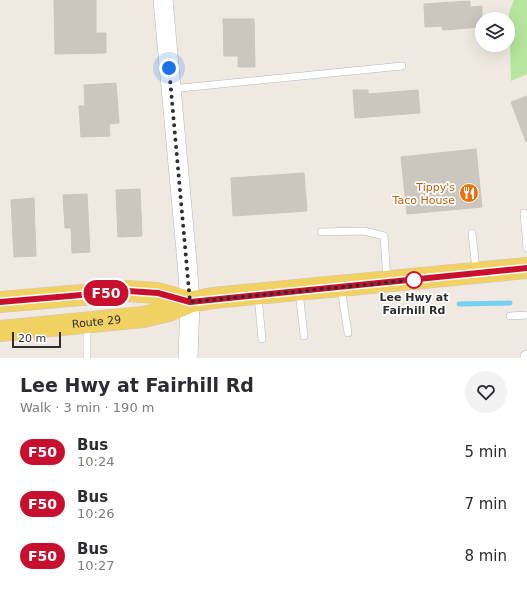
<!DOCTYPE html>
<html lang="en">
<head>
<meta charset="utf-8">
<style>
  :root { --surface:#fff; --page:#f2f2f3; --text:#2b2b33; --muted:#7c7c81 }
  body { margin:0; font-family:"DejaVu Sans",sans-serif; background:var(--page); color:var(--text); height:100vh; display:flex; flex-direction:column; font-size:15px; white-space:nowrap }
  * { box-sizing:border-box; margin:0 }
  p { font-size:13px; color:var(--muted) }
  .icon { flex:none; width:22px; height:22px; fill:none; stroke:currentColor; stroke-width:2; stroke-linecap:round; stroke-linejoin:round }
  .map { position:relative; height:358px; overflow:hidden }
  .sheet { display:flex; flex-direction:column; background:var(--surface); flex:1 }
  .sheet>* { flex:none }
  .badge { padding:0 8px; border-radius:13px; font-size:14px; line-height:26px }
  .tools { position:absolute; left:475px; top:12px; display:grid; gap:8px }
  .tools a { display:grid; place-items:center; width:40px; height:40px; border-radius:50%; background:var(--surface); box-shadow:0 4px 16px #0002; font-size:20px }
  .scale { position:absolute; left:12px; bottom:10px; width:49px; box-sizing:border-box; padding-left:4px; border:2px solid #2e2e2e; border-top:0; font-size:11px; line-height:14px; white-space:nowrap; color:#2e2e2e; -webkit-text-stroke:3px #fff; paint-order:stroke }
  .you { position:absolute; width:20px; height:20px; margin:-10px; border:3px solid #fff; border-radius:50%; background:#1a73e8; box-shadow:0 0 0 6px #1a73e833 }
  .map>.badge { position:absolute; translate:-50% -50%; box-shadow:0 0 0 2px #fff }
  .round { display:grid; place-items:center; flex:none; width:42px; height:42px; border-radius:21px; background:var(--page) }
  .overview { display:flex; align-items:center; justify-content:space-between; height:68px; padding:0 20px }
  h1 { font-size:19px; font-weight:800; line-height:30px }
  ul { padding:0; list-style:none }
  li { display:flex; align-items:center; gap:12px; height:52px; padding:0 20px }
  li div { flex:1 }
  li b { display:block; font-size:15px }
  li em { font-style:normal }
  li .badge { min-width:44px; font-weight:700; text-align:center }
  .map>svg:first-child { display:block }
  .green { fill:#b6e59e }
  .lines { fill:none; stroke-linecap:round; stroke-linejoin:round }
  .stream { stroke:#75cff0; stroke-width:5 }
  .building { fill:#cbc7bf; stroke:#cbc5ba }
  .lane-casing { stroke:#b4b7c1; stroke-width:8 }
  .street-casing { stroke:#b4b7c1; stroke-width:14 }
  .secondary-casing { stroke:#b4b7c1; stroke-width:20 }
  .primary-casing { stroke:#c9c9c9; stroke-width:22 }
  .lane { stroke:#fff; stroke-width:7 }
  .street { stroke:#fff; stroke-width:13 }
  .secondary { stroke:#fff; stroke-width:19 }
  .primary { stroke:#f2d163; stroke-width:21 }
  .line-casing { stroke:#fff; stroke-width:9 }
  .line { stroke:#c8102e; stroke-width:6 }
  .walk { stroke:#2e2e2e; stroke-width:4; stroke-dasharray:0 7.2 }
  .stop-dot { fill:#fff; stroke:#c8102e; stroke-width:2 }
  .labels { text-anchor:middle; stroke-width:3.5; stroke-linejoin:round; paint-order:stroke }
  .food-label { font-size:11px; fill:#c56008; stroke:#fff; text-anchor:end }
  .stop-label { font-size:11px; font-weight:bold; fill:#2e2e2e; stroke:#fff }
  .street-label { font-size:11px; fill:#2e2e2e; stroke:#fff }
</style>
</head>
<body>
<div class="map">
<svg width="527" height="358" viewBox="0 0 527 358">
  <rect width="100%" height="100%" fill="#efe9e1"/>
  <path class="green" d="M 514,0 L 527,0 L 527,74 L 511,81 L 509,13 Z"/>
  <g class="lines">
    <path class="stream" d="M 459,304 L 510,303"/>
  </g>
  <path class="building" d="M 54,0 L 96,0 L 96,33 L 106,33 L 106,53 L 55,54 Z
    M 470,1 L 470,7 L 482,6 L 482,27 L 443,30 L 442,26 L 425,27 L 424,4 Z
    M 223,19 L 254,19 L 255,67 L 238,67 L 238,56 L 224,56 Z
    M 116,83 L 119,123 L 109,124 L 110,136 L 81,137 L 79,106 L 85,106 L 84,85 Z
    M 353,90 L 368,90 L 368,94 L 418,90 L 420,113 L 355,118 Z
    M 527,96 L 527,142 L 526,142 L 511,102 Z
    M 476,149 L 482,207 L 407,214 L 401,157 Z
    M 304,173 L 307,211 L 233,216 L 231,178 Z
    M 140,189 L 142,236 L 118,237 L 116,190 Z
    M 87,194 L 90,252 L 72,253 L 71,228 L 65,228 L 63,195 Z
    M 34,198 L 36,256 L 14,257 L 11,200 Z"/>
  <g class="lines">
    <defs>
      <path id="lane" d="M 171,89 L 402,66
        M 524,213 L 527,248
        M 321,232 L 364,231 L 384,236 L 387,280
        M 472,233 L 476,270
        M 341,288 L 348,333
        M 299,291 L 304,336
        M 258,296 L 262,339
        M 510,316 L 527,315
        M 87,325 L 87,358"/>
      <path id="street" d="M 527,358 L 527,357"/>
      <path id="secondary" d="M 163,0 L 187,262 L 190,302 L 188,358"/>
      <g id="primary">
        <path d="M 0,302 L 128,291 L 157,293 L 190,302"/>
        <path id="s1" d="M 0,331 L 143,317 L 169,311 L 190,302 L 213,298 L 527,268"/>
      </g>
    </defs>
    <use href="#lane" class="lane-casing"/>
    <use href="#street" class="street-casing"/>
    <use href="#secondary" class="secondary-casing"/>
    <use href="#primary" class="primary-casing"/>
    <use href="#lane" class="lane"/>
    <use href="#street" class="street"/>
    <use href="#secondary" class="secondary"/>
    <use href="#primary" class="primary"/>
  </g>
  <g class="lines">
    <defs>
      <path id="line" d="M 0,302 L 128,291 L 158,293 L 190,302 L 527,268"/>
    </defs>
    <use href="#line" class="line-casing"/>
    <use href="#line" class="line"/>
    <path class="walk" d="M 169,68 L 190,302 L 414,280"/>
  </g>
  <defs>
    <symbol id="restaurant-disc" viewBox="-11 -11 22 22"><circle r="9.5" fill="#e8710a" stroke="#fff"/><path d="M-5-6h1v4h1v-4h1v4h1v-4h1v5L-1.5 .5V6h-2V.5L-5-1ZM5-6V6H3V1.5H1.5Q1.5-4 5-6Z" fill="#fff"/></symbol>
  </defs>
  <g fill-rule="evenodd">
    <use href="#restaurant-disc" x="458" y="182" width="22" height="22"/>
  </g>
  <circle class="stop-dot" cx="414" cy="280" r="8"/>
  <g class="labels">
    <g class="food-label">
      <text x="455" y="191">Tippy's<tspan x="455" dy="13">Taco House</tspan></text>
    </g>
    <g class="stop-label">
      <text x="414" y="301">Lee Hwy at<tspan x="414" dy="13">Fairhill Rd</tspan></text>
    </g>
    <g class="street-label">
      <text dy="4" stroke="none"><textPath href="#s1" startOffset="97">Route 29</textPath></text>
    </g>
  </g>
</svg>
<div class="tools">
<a><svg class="icon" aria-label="layers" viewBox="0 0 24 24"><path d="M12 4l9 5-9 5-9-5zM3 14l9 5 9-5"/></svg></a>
</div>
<div class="scale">20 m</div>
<div class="you" style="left:169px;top:68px"></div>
<b class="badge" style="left:106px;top:293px;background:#c8102e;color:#fff">F50</b>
</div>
<section class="sheet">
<div class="overview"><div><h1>Lee Hwy at Fairhill Rd</h1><p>Walk · 3 min · 190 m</p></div><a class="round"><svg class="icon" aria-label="heart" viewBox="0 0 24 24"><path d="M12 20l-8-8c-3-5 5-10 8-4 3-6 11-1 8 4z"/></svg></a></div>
<ul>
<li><span class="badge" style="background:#c8102e;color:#fff">F50</span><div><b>Bus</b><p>10:24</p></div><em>5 min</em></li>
<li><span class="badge" style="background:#c8102e;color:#fff">F50</span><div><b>Bus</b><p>10:26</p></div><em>7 min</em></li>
<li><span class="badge" style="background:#c8102e;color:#fff">F50</span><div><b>Bus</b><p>10:27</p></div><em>8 min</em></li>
</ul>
</section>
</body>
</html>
